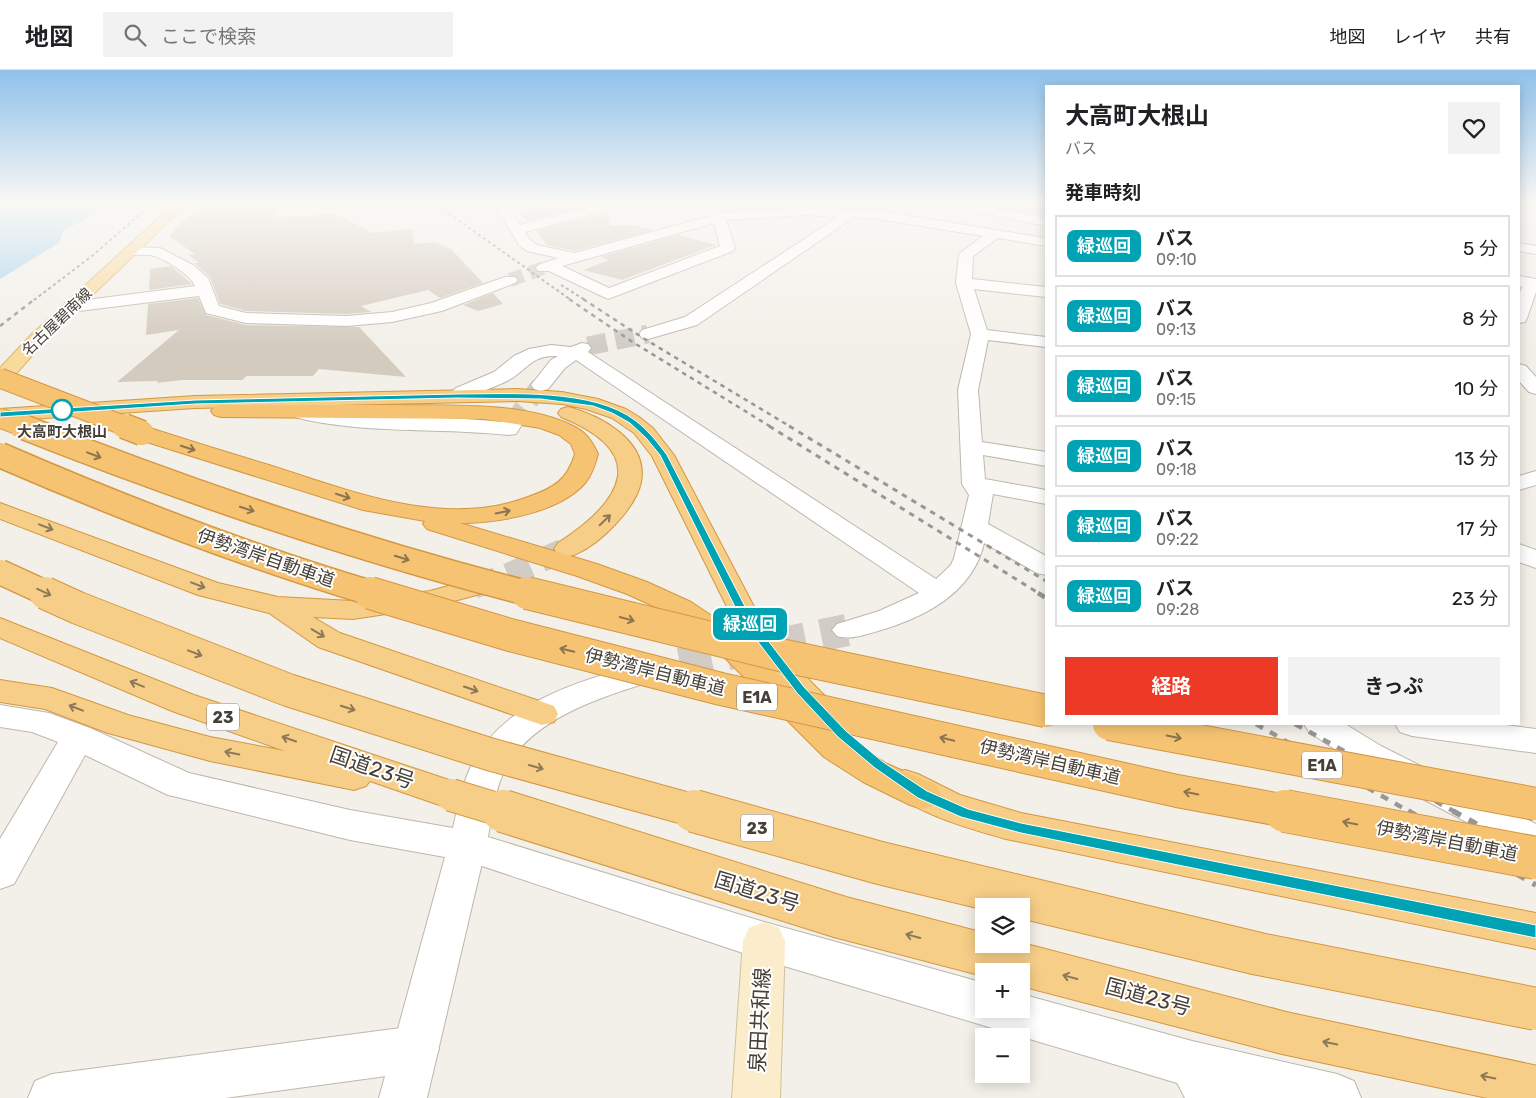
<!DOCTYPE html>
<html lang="ja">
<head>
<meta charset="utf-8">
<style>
  :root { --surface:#fff; --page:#f2f2f2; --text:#202124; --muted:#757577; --line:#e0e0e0; --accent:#ed3a26 }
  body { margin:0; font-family:Rubik,"Noto Sans JP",sans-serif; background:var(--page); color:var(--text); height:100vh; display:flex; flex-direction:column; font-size:19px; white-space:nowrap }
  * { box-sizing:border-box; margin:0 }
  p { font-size:16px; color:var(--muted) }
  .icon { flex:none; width:28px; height:28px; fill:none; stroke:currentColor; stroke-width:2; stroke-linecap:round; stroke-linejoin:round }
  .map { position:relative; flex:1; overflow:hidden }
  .drawer { position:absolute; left:1045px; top:15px; width:475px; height:640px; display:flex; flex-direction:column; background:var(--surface); border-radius:0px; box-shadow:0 2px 12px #0003 }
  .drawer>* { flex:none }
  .badge { padding:0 10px; border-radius:8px; font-size:18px; line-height:32px }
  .controls { position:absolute; left:975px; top:828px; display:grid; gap:10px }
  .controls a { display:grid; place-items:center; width:55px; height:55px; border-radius:0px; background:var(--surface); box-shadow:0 2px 12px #0003; font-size:25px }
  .map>.badge { position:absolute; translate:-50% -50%; box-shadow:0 0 0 2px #fff }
  h2 { padding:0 20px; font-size:19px; line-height:45px }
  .round { display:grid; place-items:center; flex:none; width:52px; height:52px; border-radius:0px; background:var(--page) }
  .summary { display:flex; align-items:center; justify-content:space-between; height:85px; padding:0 20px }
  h1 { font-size:24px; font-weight:700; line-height:38px }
  .cta { display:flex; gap:10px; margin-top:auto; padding:10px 20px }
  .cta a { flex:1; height:58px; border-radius:0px; background:var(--accent); color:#fff; font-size:20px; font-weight:700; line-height:58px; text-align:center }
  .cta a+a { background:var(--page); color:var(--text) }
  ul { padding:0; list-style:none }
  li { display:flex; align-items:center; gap:15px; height:62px; margin:0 10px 8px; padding:0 10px; border:2px solid var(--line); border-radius:0px }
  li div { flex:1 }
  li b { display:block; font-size:19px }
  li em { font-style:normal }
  li .badge { min-width:55px; font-weight:700; text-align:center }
  header { display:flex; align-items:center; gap:30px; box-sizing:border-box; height:70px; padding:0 25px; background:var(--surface); border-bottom:1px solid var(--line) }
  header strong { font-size:24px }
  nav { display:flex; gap:28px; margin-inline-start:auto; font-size:18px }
  .search { width:350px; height:45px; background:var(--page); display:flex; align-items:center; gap:12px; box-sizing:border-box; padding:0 18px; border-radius:0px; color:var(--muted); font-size:19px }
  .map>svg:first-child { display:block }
  .green { fill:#d1e5b4 }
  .water { fill:#a9d4ec }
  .building { fill:#d4cbbf }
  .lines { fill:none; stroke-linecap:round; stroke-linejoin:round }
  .minor-tunnel-far2 { stroke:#d1cdc6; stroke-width:14; stroke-dasharray:14 7; stroke-linecap:butt }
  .minor-tunnel-far1 { stroke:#d1cdc6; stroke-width:19; stroke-dasharray:19 9; stroke-linecap:butt }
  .minor-tunnel { stroke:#d1cdc6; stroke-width:32; stroke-dasharray:32 16; stroke-linecap:butt }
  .trunk-tunnel { stroke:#d1cdc6; stroke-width:24; stroke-dasharray:24 12; stroke-linecap:butt }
  .minor-casing { stroke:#beb7ac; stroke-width:2 }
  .tertiary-casing { stroke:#beb7ac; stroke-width:2 }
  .secondary-casing { stroke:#d0c09b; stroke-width:2 }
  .primary-casing { stroke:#ddb66d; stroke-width:2 }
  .trunk-casing { stroke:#d49742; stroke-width:2 }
  .motorway-casing { stroke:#d49742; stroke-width:2 }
  .minor { fill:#fff; fill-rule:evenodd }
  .tertiary { fill:#fff; fill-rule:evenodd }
  .secondary { fill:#fbedcb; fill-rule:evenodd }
  .primary { fill:#f8da9d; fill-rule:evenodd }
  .trunk { fill:#f6ce88; fill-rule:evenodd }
  .motorway { fill:#f5c372; fill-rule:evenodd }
  .rail-far4 { stroke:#979797; stroke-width:2; stroke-dasharray:3 3; stroke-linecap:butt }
  .rail-far3 { stroke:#979797; stroke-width:2.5; stroke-dasharray:4.5 4.5; stroke-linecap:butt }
  .rail-far2 { stroke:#979797; stroke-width:3; stroke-dasharray:5.5 5.5; stroke-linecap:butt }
  .rail-far1 { stroke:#979797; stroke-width:4.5; stroke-dasharray:8 8; stroke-linecap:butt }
  .rail { stroke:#979797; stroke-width:5.5; stroke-dasharray:9 9; stroke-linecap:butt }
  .trunk-bridge-far2-casing { stroke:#d49742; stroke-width:27; stroke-linecap:butt }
  .trunk-bridge-far1-casing { stroke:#d49742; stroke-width:34; stroke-linecap:butt }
  .trunk-bridge-casing { stroke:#d49742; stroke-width:44; stroke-linecap:butt }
  .motorway-bridge-far3-casing { stroke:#d49742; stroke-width:21; stroke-linecap:butt }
  .motorway-bridge-far2-casing { stroke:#d49742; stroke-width:27; stroke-linecap:butt }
  .motorway-bridge-far1-casing { stroke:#d49742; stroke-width:34; stroke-linecap:butt }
  .motorway-bridge-casing { stroke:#d49742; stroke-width:44; stroke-linecap:butt }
  .trunk-bridge-far2 { stroke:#f6ce88; stroke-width:24 }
  .trunk-bridge-far1 { stroke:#f6ce88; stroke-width:32 }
  .trunk-bridge { stroke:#f6ce88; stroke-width:42 }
  .motorway-bridge-far3 { stroke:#f5c372; stroke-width:19 }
  .motorway-bridge-far2 { stroke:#f5c372; stroke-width:24 }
  .motorway-bridge-far1 { stroke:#f5c372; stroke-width:32 }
  .motorway-bridge { stroke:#f5c372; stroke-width:42 }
  .oneway { stroke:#8d744f }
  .oneway2 { stroke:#8d7958 }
  .line { fill:#00a3b4; stroke:#fff }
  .stop-dot { fill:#fff; stroke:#00a3b4; stroke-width:2.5 }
  .labels { text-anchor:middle; stroke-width:4; stroke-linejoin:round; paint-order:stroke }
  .far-street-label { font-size:15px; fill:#474038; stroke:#fff }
  .far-stop-label { font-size:15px; font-weight:bold; fill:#474038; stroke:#fff }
  .shield { fill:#fff; stroke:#7e7974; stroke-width:1 }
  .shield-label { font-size:16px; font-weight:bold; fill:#474038 }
  .street-label { font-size:18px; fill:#474038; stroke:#fff }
  .near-street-label { font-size:21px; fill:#474038; stroke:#fff }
</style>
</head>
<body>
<header>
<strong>地図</strong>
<div class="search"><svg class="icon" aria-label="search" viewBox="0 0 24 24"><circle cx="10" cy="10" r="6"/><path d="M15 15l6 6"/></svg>ここで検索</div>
<nav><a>地図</a><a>レイヤ</a><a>共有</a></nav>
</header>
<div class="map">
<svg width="1536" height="1028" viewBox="0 0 1536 1028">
  <rect width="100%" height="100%" fill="#f3f0e9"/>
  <path class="green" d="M 718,133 L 898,133 L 871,143 L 729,144 L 725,143 Z"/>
  <path class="water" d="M 0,133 L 99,133 L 101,139 L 79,153 L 64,159 L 59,173 L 0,209 Z
    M 728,133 L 884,133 L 875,136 L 841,135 L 746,138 L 733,137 Z"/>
  <path class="building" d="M 536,133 L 600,133 L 527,151 L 517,139 L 539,137 Z
    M 1038,133 L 1046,133 L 1046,146 L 1018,140 Z
    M 212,138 L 280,139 L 273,147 L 336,144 L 373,163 L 412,159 L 414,174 L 436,172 L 452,180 L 483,213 L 440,228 L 428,220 L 361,236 L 371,242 L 347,244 L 246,241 L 220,234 L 210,207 L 194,193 L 199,193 L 188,185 L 195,184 L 169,166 L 195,139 Z
    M 607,142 L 610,156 L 633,155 L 654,160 L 574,181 L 547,175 L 536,161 Z
    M 678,165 L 716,175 L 622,210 L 583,200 L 609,190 L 600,187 Z
    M 171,196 L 192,214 L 149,220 L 150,199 Z
    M 493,223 L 503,234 L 478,241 L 463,235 Z
    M 198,228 L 206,245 L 246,255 L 359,257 L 406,307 L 319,299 L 313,306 L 247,306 L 242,310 L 182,310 L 157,313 L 158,311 L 117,312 L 179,260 L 146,265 L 148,234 Z"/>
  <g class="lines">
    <path class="minor-tunnel-far2" d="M 510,210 L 543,198"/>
    <path class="minor-tunnel-far1" d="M 588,276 L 648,264
      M 512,353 L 541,315"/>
    <path class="minor-tunnel" d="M 680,594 L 847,560"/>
    <path class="trunk-tunnel" d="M 474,517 L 506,506 L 567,479"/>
    <defs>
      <path id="minor" d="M 494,133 L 506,133 L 520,155 L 606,133 L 620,133 L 619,137 L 525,162 L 529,169 L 537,175 L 574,183 L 711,146 L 702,134 L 703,133 L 713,133 L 722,143 L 807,137 L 879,141 L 1046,168 L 1046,176 L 998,168 L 973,186 L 972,209 L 1046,217 L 1046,227 L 974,219 L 987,260 L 1046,267 L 1046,277 L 988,270 L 978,320 L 982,372 L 1046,382 L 1046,396 L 983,385 L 985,409 L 1046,420 L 1046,434 L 993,424 L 988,454 L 1046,486 L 1046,505 L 1037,503 L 984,473 C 973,523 923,548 878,561 C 864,565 851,570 837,566 L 832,560 L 837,554 L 879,541 L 919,523 L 576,290 L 565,298 L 548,319 L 541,321 L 534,319 L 531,315 L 551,290 L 558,286 C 530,285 528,300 507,311 C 493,318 478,322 464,330 L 457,332 L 450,330 L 447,326 L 456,318 L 494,302 L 514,286 L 529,279 L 551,275 L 571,277 L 582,273 L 588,274 L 591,278 L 588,282 L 936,509 L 951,495 L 954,488 L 969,425 L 962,414 L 958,320 L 971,264 L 956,213 L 959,184 L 983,166 L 879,149 L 854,147 L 697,255 L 648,269 L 642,268 L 639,264 L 642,260 L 685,247 L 838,147 L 807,145 L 726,150 L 735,178 L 733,181 L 608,229 L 549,201 L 538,201 L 536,198 L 538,195 L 558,188 L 527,181 L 519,175 ZM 714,153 L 720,176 L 609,218 L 562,196 Z
        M 948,133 L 970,133 L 1046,148 L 1046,156 L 954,137 Z
        M 1519,173 L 1536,176 L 1536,184 L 1519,181 Z
        M 131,177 L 160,178 L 193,195 L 208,208 L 219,236 L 246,243 L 347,246 L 392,242 L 431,233 L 505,207 L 515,207 L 518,210 L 515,213 L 442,241 L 392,252 L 347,256 L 246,253 L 206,243 L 199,226 L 71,242 L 65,241 L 63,237 L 65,233 L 71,232 L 195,216 C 191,205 163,187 150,185 C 142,184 134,186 126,184 L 124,181 L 126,178 Z
        M 1531,208 L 1536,210 L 1536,222 L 1527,248 L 1525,252 L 1519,253 L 1519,225 L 1525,210 Z
        M 1519,294 L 1526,296 L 1536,307 L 1536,324 L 1529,322 L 1519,311 Z
        M 297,336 C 364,352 434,344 502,352 L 505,349 L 512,347 L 519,349 L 523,353 L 516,364 L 508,365 C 435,357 361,365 290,346 L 287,342 L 290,338 Z
        M 1536,401 L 1536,415 L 1519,420 L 1519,406 Z
        M 1519,474 L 1536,480 L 1536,498 L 1519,492 Z
        M 656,590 L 667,593 L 671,600 L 667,607 C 611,624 530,645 503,704 C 494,723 492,747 488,767 L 764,852 L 984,913 L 984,939 L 1021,939 L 1021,924 L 1192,971 L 1337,1004 L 1354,1011 L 1361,1028 L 1185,1028 L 1177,1013 L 764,890 L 467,791 L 350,770 L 181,728 L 168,725 L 85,685 L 14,814 L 0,819 L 0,769 L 58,672 L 32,662 L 0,657 L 0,635 L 49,643 L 90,658 L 189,703 L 350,740 L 453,758 C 457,740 461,720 468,703 C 499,629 587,609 656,590 Z
        M 1304,654 L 1345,654 L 1381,676 L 1536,754 L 1536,786 L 1523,782 L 1357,694 L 1309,662 Z
        M 1395,654 L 1498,654 L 1536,659 L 1536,683 L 1412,666 L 1400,662 Z
        M 416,956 L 432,963 L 439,979 L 432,995 L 416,1002 L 225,1028 L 28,1028 L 35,1011 L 52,1004 Z"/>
      <path id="tertiary" d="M 1519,206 L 1536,209 L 1536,219 L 1519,216 Z
        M 467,761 L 480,765 L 486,776 L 427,1028 L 379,1028 L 448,776 L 454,765 Z"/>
      <path id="secondary" d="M 764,852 L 779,858 L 785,871 L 780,1028 L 732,1028 L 743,871 L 749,858 Z"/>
      <path id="primary" d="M 175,133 L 188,133 L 43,273 L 7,314 L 0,316 L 0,298 L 31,265 Z"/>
      <path id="trunk" d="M 517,319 L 562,322 L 598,329 L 626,339 L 639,347 L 653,358 L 674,385 L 760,548 L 811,612 L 838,639 L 842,647 L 838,655 L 826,658 L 814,655 L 789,628 L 737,557 L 652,386 L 634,363 L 612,348 L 586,339 L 562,334 L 517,331 L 195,338 L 0,351 L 0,339 L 195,326 Z
        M 568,337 C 600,345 649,371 641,412 C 636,438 600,474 576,484 C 570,487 564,486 558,485 L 554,479 L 558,473 C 623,431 651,383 561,347 L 558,343 L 561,339 Z
        M 0,433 L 218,513 L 278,527 L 353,531 L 430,521 L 470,510 L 480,512 L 484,518 L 480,524 L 432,537 L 353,549 L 313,547 L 340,563 L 554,636 L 558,644 L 554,652 L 542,655 L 318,577 L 269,543 L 198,525 L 0,449 Z
        M 0,548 L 194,625 L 464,715 L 469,725 L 464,735 L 451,739 L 370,711 L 366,716 L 354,720 L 210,691 L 108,663 L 45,639 L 0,632 L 0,610 L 52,618 L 128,645 L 210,667 L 285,681 L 172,641 L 0,568 Z
        M 905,700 L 918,704 L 960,725 L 1021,743 L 1536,843 L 1536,879 L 1006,769 C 975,760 903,741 887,713 L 892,704 Z"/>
      <path id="motorway" d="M 221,335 C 278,335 335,335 393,335 C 448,336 523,331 573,356 C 586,362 592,371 598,384 C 595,394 593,403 586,412 C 560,443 498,453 460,453 L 597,494 L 647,512 L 691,532 L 727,556 L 848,669 L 887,694 L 936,715 L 941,725 L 936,735 L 923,739 L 910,735 L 863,712 L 824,687 L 707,570 L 671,544 L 627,524 L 577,506 L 427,459 L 423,454 L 425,451 L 363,440 L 134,368 L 131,363 L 134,358 L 142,357 L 150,358 C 190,371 229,383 269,395 C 351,421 443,459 528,427 C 554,418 567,410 575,384 L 571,374 L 559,365 L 540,358 L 484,349 L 221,347 L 214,345 L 211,341 L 214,337 Z"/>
    </defs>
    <use href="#minor" class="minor-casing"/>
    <use href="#tertiary" class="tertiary-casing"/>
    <use href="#secondary" class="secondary-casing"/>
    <use href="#primary" class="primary-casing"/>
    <use href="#trunk" class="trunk-casing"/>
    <use href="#motorway" class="motorway-casing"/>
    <use href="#minor" class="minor"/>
    <use href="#tertiary" class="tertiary"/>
    <use href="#secondary" class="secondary"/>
    <use href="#primary" class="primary"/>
    <use href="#trunk" class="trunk"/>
    <use href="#motorway" class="motorway"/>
    <path class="rail-far4" d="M 434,133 L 571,230
      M 561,215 L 585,230
      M 34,230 L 92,186 L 153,133"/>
    <path class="rail-far3" d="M 569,229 L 631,271 L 771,357
      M 583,229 L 643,268 L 791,357
      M 0,256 L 35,229"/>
    <path class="rail-far2" d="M 769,356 L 1040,524
      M 789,356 L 1046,511"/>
    <path class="rail-far1" d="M 1038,523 L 1046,528
      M 1256,654 L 1410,742
      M 1295,654 L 1455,742"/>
    <path class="rail" d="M 1408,741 L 1536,815
      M 1453,741 L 1536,787"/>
    <defs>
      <path id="trunk-bridge-far2" d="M 0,502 L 48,524"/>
      <path id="trunk-bridge-far1" d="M 45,523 L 78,538 L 288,620 L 489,684 L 699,742
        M 451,725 L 507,742"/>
      <path id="trunk-bridge" d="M 503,741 L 840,847 L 1284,963 L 1536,1017
        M 694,741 L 880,793 L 1259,884 L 1536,939"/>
      <path id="motorway-bridge-far3" d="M 0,308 L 128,357
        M 0,348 L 24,357"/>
      <path id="motorway-bridge-far2" d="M 21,356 C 188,422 358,480 531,524
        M 124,356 L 142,363
        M 0,385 C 122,438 247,486 374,524"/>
      <path id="motorway-bridge-far1" d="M 370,523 L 510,565 L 721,619 L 1177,721 L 1292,742
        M 527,523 L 780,585 L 1046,641
        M 1109,654 L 1536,734"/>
      <path id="motorway-bridge" d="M 1285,741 L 1536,788"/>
    </defs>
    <use href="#trunk-bridge-far2" class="trunk-bridge-far2-casing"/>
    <use href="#trunk-bridge-far1" class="trunk-bridge-far1-casing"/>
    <use href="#trunk-bridge" class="trunk-bridge-casing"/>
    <use href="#motorway-bridge-far3" class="motorway-bridge-far3-casing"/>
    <use href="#motorway-bridge-far2" class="motorway-bridge-far2-casing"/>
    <use href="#motorway-bridge-far1" class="motorway-bridge-far1-casing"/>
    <use href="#motorway-bridge" class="motorway-bridge-casing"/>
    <use href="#trunk-bridge-far2" class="trunk-bridge-far2"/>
    <use href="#trunk-bridge-far1" class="trunk-bridge-far1"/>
    <use href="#trunk-bridge" class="trunk-bridge"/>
    <use href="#motorway-bridge-far3" class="motorway-bridge-far3"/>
    <use href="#motorway-bridge-far2" class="motorway-bridge-far2"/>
    <use href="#motorway-bridge-far1" class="motorway-bridge-far1"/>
    <use href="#motorway-bridge" class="motorway-bridge"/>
  </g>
  <defs><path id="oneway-shaft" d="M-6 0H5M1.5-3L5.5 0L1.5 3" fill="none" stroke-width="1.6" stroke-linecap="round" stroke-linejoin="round" transform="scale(1.25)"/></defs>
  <g class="oneway">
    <use href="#oneway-shaft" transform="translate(188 378) rotate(18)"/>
    <use href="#oneway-shaft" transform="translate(94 385) rotate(21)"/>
    <use href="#oneway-shaft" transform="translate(343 426) rotate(18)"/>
    <use href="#oneway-shaft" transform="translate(247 439) rotate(18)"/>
    <use href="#oneway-shaft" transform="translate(503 442) rotate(-12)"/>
    <use href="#oneway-shaft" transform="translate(402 488) rotate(17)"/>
    <use href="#oneway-shaft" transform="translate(627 549) rotate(15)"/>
    <use href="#oneway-shaft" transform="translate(567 580) rotate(-166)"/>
    <use href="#oneway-shaft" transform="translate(1174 667) rotate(11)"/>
    <use href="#oneway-shaft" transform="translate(947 669) rotate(-167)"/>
    <use href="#oneway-shaft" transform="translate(1191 723) rotate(-169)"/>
    <use href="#oneway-shaft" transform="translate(1350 753) rotate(-169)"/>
  </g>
  <g class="oneway2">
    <use href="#oneway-shaft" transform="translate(605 450) rotate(-44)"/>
    <use href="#oneway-shaft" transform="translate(46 457) rotate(21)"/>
    <use href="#oneway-shaft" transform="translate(198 515) rotate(21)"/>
    <use href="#oneway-shaft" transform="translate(44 522) rotate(25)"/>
    <use href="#oneway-shaft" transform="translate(318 563) rotate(31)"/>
    <use href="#oneway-shaft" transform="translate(195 583) rotate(21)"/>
    <use href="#oneway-shaft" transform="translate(137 614) rotate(-158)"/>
    <use href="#oneway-shaft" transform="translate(471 619) rotate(19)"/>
    <use href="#oneway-shaft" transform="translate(76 638) rotate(-159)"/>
    <use href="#oneway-shaft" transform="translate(348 638) rotate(18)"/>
    <use href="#oneway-shaft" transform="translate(289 669) rotate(-161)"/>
    <use href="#oneway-shaft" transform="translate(232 683) rotate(-169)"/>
    <use href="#oneway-shaft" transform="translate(536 697) rotate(16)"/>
    <use href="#oneway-shaft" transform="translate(913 866) rotate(-165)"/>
    <use href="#oneway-shaft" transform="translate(1070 907) rotate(-165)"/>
    <use href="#oneway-shaft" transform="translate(1330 973) rotate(-168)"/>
    <use href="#oneway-shaft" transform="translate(1488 1007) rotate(-168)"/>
  </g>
  <linearGradient id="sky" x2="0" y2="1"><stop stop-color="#8fc1ea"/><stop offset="0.48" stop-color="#faf8f5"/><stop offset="1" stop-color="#faf8f5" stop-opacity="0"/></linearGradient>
  <rect width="1536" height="277" fill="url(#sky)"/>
  <path class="line" d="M 457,324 C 509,324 594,318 636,351 C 649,361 658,373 667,385 L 752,550 L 804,617 L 846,661 L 883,692 L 927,721 L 968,739 L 1021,753 L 1536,855 L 1536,868 L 1021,763 L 961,747 L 918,728 L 875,698 L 838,667 L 797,623 L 742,551 L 660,385 L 646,368 L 630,353 L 612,343 L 593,336 L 541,329 L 457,328 L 195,334 L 0,347 L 0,342 L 195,330 Z"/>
  <circle class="stop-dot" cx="62" cy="340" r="10"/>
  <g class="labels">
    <g class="far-street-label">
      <text transform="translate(57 252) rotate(-44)" y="5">名古屋碧南線</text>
    </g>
    <g class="far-stop-label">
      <text x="62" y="367">大高町大根山</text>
    </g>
    <g class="shield">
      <rect x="737" y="613.5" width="40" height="27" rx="4"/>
      <rect x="207" y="633.5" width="32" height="27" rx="4"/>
      <rect x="1302" y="681.5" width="40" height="27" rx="4"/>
      <rect x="741" y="744.5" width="32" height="27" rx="4"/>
    </g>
    <g class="shield-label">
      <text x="757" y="633">E1A</text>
      <text x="223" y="653">23</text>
      <text x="1322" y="701">E1A</text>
      <text x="757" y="764">23</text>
    </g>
    <g class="street-label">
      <text transform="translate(266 488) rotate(19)" y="6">伊勢湾岸自動車道</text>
      <text transform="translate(655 602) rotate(14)" y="6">伊勢湾岸自動車道</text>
      <text transform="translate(1050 692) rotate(13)" y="6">伊勢湾岸自動車道</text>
      <text transform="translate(1447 771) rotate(11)" y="6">伊勢湾岸自動車道</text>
    </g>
    <g class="near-street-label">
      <text transform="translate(372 698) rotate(19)" y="7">国道23号</text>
      <text transform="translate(757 822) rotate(17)" y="7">国道23号</text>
      <text transform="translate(1148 927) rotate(15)" y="7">国道23号</text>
      <text transform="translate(760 950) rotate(-87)" y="7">泉田共和線</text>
    </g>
  </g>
</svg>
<div class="controls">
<a><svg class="icon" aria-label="layers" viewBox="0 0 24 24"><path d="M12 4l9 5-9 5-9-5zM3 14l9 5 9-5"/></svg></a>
<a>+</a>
<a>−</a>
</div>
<b class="badge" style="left:750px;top:554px;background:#00a3b4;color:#fff">緑巡回</b>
<section class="drawer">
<div class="summary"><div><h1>大高町大根山</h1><p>バス</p></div><a class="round"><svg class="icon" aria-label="heart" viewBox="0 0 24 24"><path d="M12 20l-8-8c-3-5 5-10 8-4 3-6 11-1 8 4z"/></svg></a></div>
<h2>発車時刻</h2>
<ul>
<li><span class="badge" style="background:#00a3b4;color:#fff">緑巡回</span><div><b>バス</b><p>09:10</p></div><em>5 分</em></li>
<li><span class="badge" style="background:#00a3b4;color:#fff">緑巡回</span><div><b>バス</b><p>09:13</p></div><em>8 分</em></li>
<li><span class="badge" style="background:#00a3b4;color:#fff">緑巡回</span><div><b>バス</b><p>09:15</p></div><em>10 分</em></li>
<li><span class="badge" style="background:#00a3b4;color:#fff">緑巡回</span><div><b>バス</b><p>09:18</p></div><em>13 分</em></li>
<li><span class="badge" style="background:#00a3b4;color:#fff">緑巡回</span><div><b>バス</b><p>09:22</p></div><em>17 分</em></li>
<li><span class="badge" style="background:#00a3b4;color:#fff">緑巡回</span><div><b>バス</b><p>09:28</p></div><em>23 分</em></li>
</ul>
<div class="cta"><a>経路</a><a>きっぷ</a></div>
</section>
</div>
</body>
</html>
